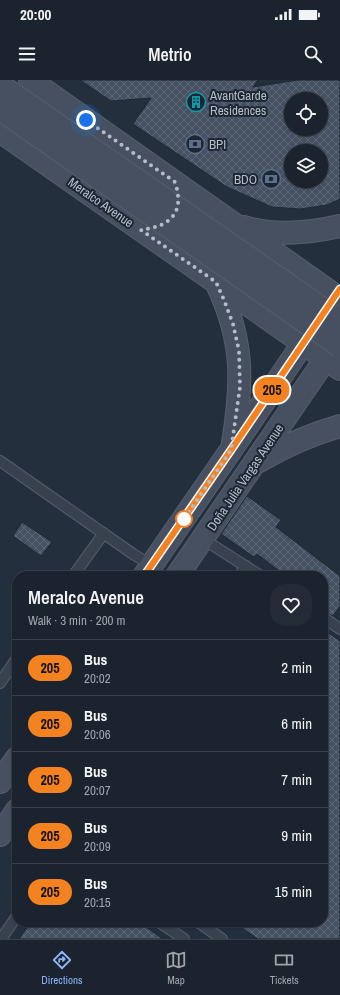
<!DOCTYPE html>
<html lang="en">
<head>
<meta charset="utf-8">
<style>
  :root { --surface:#1b232e; --page:#242b36; --text:#f1f3f6; --muted:#a0a4aa; --line:#39404a; --accent:#8ab4f8 }
  body { margin:0; font-family:"Archivo Narrow",sans-serif; background:var(--page); color:var(--text); height:100vh; display:flex; flex-direction:column; font-size:15px; white-space:nowrap }
  * { box-sizing:border-box; margin:0 }
  p { font-size:13px; color:var(--muted) }
  .icon { flex:none; width:22px; height:22px; fill:none; stroke:currentColor; stroke-width:2; stroke-linecap:round; stroke-linejoin:round }
  .map { position:relative; flex:1; overflow:hidden }
  .details { position:absolute; left:12px; top:491px; width:316px; height:356px; display:flex; flex-direction:column; background:var(--surface); border-radius:16px; box-shadow:0 1px 3px #0004,0 0 0 1px var(--line) }
  .details>* { flex:none }
  .badge { padding:0 8px; border-radius:13px; font-size:14px; line-height:26px }
  .buttons { position:absolute; left:284px; top:12px; display:grid; gap:8px }
  .buttons a { display:grid; place-items:center; width:44px; height:44px; border-radius:50%; background:var(--surface); box-shadow:0 1px 3px #0004,0 0 0 1px var(--line); font-size:20px }
  .you { position:absolute; width:20px; height:20px; margin:-10px; border:3px solid #fff; border-radius:50%; background:#1a73e8; box-shadow:0 0 0 6px #1a73e833 }
  .map>.badge { position:absolute; translate:-50% -50%; box-shadow:0 0 0 2px #fff }
  .round { display:grid; place-items:center; flex:none; width:42px; height:42px; border-radius:16px; background:var(--page) }
  .overview { display:flex; align-items:center; justify-content:space-between; height:68px; padding:0 16px }
  h1 { font-size:19px; font-weight:600; line-height:30px }
  ul { padding:0; list-style:none }
  li { display:flex; align-items:center; gap:12px; height:56px; padding:0 16px; border-top:1px solid var(--line) }
  li div { flex:1 }
  li b { display:block; font-size:15px }
  li em { font-style:normal }
  li .badge { min-width:44px; font-weight:700; text-align:center }
  .status { display:flex; justify-content:space-between; align-items:center; height:28px; padding:0 20px; background:var(--surface); direction:ltr }
  .status svg { height:11px; fill:currentColor }
  header { display:flex; justify-content:space-between; align-items:center; height:52px; padding:0 16px; background:var(--surface); font-size:18px; font-weight:600 }
  .tab-bar { display:flex; justify-content:space-around; align-items:center; height:56px; border-top:1px solid var(--line); background:var(--surface); font-size:11px; color:var(--muted) }
  .tab-bar a { display:grid; justify-items:center; gap:2px }
  .tab-bar .current { color:var(--accent) }
  .map>svg:first-child { display:block }
  .building { fill:url(#building-cross-hatch); stroke:#1f2835; fill-rule:evenodd }
  .lines { fill:none; stroke-linecap:round; stroke-linejoin:round }
  .lane-casing { stroke:#565f6c; stroke-width:12 }
  .secondary-casing { stroke:#565f6c; stroke-width:24 }
  .lane { stroke:#38414e; stroke-width:10 }
  .secondary { stroke:#465061; stroke-width:22 }
  .secondary-bridge-casing { stroke:#565f6c; stroke-width:24; stroke-linecap:butt }
  .secondary-bridge { stroke:#465061; stroke-width:22 }
  .line-casing { stroke:#fff; stroke-width:9 }
  .line { stroke:#f58220; stroke-width:6 }
  .walk { stroke:#b4bcc9; stroke-width:4; stroke-dasharray:0 7.2 }
  .stop-dot { fill:#fff; stroke:#f58220; stroke-width:2 }
  .labels { text-anchor:middle; stroke-width:4; stroke-linejoin:round; paint-order:stroke }
  .poi-label { font-size:13px; fill:#b4bcc9; stroke:#1d2633; text-anchor:start }
  .street-label { font-size:13px; fill:#b4bcc9; stroke:#1d2633 }
</style>
</head>
<body>
<div class="status"><b>20:00</b><svg viewBox="0 0 49 12"><path d="M0 12V9h3v3zM5 12V6h3v6zM10 12V3h3v9zM15 12V0h3v12zM26 1h20v11H26zM47 4h2v5h-2z"/></svg></div>
<header><svg class="icon" aria-label="menu" viewBox="0 0 24 24"><path d="M4 6h16M4 12h16M4 18h16"/></svg>Metrio<svg class="icon" aria-label="search" viewBox="0 0 24 24"><circle cx="10" cy="10" r="6"/><path d="M15 15l6 6"/></svg></header>
<div class="map">
<svg width="340" height="859" viewBox="0 0 340 859">
  <defs>
    <pattern id="building-cross-hatch" width="8" height="8" patternUnits="userSpaceOnUse"><rect width="8" height="8" fill="#455162"/><path d="M0 0l8 8M0 8l8-8" fill="none" stroke="#5d6877"/></pattern>
  </defs>
  <rect width="100%" height="100%" fill="#242f3e"/>
  <path class="building" d="M 80,0 L 258,0 L 253,7 L 298,0 L 340,0 L 340,119 L 327,125 L 300,129 L 272,127 L 227,107 L 133,44 L 151,18 L 111,21 ZM 291,19 L 321,19 L 321,49 L 291,49 ZM 291,71 L 321,71 L 321,101 L 291,101 Z
    M 247,416 L 281,440 L 276,447 L 340,496 L 340,526 L 333,536 L 323,531 L 323,496 L 286,496 L 257,474 L 254,477 L 221,454 Z
    M 22,442 L 52,462 L 41,476 L 13,456 Z
    M 323,545 L 325,546 L 323,549 L 340,561 L 340,859 L 258,859 L 233,842 L 323,842 Z
    M 31,842 L 139,842 L 163,859 L 19,859 Z"/>
  <g class="lines">
    <defs>
      <path id="lane" d="M 0,381 L 133,474 L 151,485
        M 203,459 L 261,496
        M 73,496 L 104,453
        M 239,496 L 246,486
        M 323,537 L 340,549
        M 0,603 L 17,578
        M 159,842 L 184,859
        M 198,842 L 222,859
        M 1,859 L 17,836"/>
      <path id="secondary" d="M 30,0 L 340,219
        M 0,51 L 340,289
        M 244,147 C 274,156 310,153 340,146
        M 216,202 C 244,260 243,301 233,363
        M 259,381 C 285,366 311,354 340,346
        M 144,496 L 231,370 L 310,253
        M 177,496 L 333,268
        M 0,702 L 17,678
        M 0,755 L 17,730"/>
    </defs>
    <use href="#lane" class="lane-casing"/>
    <use href="#secondary" class="secondary-casing"/>
    <use href="#lane" class="lane"/>
    <use href="#secondary" class="secondary"/>
    <defs>
      <path id="secondary-bridge" d="M 0,5 L 340,241
        M 0,29 L 340,266"/>
    </defs>
    <use href="#secondary-bridge" class="secondary-bridge-casing"/>
    <use href="#secondary-bridge" class="secondary-bridge"/>
  </g>
  <g class="lines">
    <defs>
      <path id="line" d="M 144,496 L 231,370 L 340,209"/>
    </defs>
    <use href="#line" class="line-casing"/>
    <use href="#line" class="line"/>
    <path class="walk" d="M 86,40 L 175,102 C 185,133 171,146 141,150 L 216,202 L 224,220 L 233,244 L 239,271 L 240,307 L 231,370 L 184,439"/>
  </g>
  <defs>
    <symbol id="building-ring" viewBox="-11 -11 22 22"><circle r="9.5" fill="#1d2633" stroke="#0f9aa8" stroke-width="1.5"/><path d="M-4-6H4V6H1V3H-1V6H-4ZM-2.5-4.3h1.7v1.8h-1.7ZM.8-4.3h1.7v1.8H.8ZM-2.5-1h1.7V.8h-1.7ZM.8-1h1.7V.8H.8Z" fill="#0f9aa8"/></symbol>
    <symbol id="bank-ring" viewBox="-11 -11 22 22"><circle r="9.5" fill="#1d2633" stroke="#5c6f8a" stroke-width="1.5"/><path d="M-6-4H6V4H-6ZM0-2.3a2.3 2.3 0 1 0 0 4.6a2.3 2.3 0 1 0 0-4.6Z" fill="#5c6f8a"/></symbol>
  </defs>
  <g fill-rule="evenodd">
    <use href="#building-ring" x="185" y="11" width="22" height="22"/>
    <use href="#bank-ring" x="184" y="53" width="22" height="22"/>
    <use href="#bank-ring" x="260" y="88" width="22" height="22"/>
  </g>
  <circle class="stop-dot" cx="184" cy="439" r="8"/>
  <g class="labels">
    <g class="poi-label">
      <text x="210" y="20">AvantGarde<tspan x="210" dy="15">Residences</tspan></text>
      <text x="209" y="69">BPI</text>
      <text x="257" y="104" text-anchor="end">BDO</text>
    </g>
    <g class="street-label">
      <text transform="translate(101 122) rotate(35)" y="5">Meralco Avenue</text>
      <text transform="translate(245 397) rotate(-56)" y="5">Doña Julia Vargas Avenue</text>
    </g>
  </g>
</svg>
<div class="buttons">
<a><svg class="icon" aria-label="locate" viewBox="0 0 24 24"><circle cx="12" cy="12" r="6"/><path d="M12 2v4M12 18v4M2 12h4M18 12h4"/></svg></a>
<a><svg class="icon" aria-label="layers" viewBox="0 0 24 24"><path d="M12 4l9 5-9 5-9-5zM3 14l9 5 9-5"/></svg></a>
</div>
<div class="you" style="left:86px;top:40px"></div>
<b class="badge" style="left:272px;top:310px;background:#f58220;color:#111">205</b>
<section class="details">
<div class="overview"><div><h1>Meralco Avenue</h1><p>Walk · 3 min · 200 m</p></div><a class="round"><svg class="icon" aria-label="heart" viewBox="0 0 24 24"><path d="M12 20l-8-8c-3-5 5-10 8-4 3-6 11-1 8 4z"/></svg></a></div>
<ul>
<li><span class="badge" style="background:#f58220;color:#111">205</span><div><b>Bus</b><p>20:02</p></div><em>2 min</em></li>
<li><span class="badge" style="background:#f58220;color:#111">205</span><div><b>Bus</b><p>20:06</p></div><em>6 min</em></li>
<li><span class="badge" style="background:#f58220;color:#111">205</span><div><b>Bus</b><p>20:07</p></div><em>7 min</em></li>
<li><span class="badge" style="background:#f58220;color:#111">205</span><div><b>Bus</b><p>20:09</p></div><em>9 min</em></li>
<li><span class="badge" style="background:#f58220;color:#111">205</span><div><b>Bus</b><p>20:15</p></div><em>15 min</em></li>
</ul>
</section>
</div>
<nav class="tab-bar">
<a class="current"><svg class="icon" aria-label="directions" viewBox="0 0 24 24"><path d="M12 3l9 9-9 9-9-9zM9 14v-3h6M13 9l2 2-2 2"/></svg>Directions</a>
<a><svg class="icon" aria-label="map" viewBox="0 0 24 24"><path d="M3 6l6-2 6 2 6-2v14l-6 2-6-2-6 2zM9 4v14M15 6v14"/></svg>Map</a>
<a><svg class="icon" aria-label="tickets" viewBox="0 0 24 24"><path d="M3 7h18v10H3zM15 7v10"/></svg>Tickets</a>
</nav>
</body>
</html>
